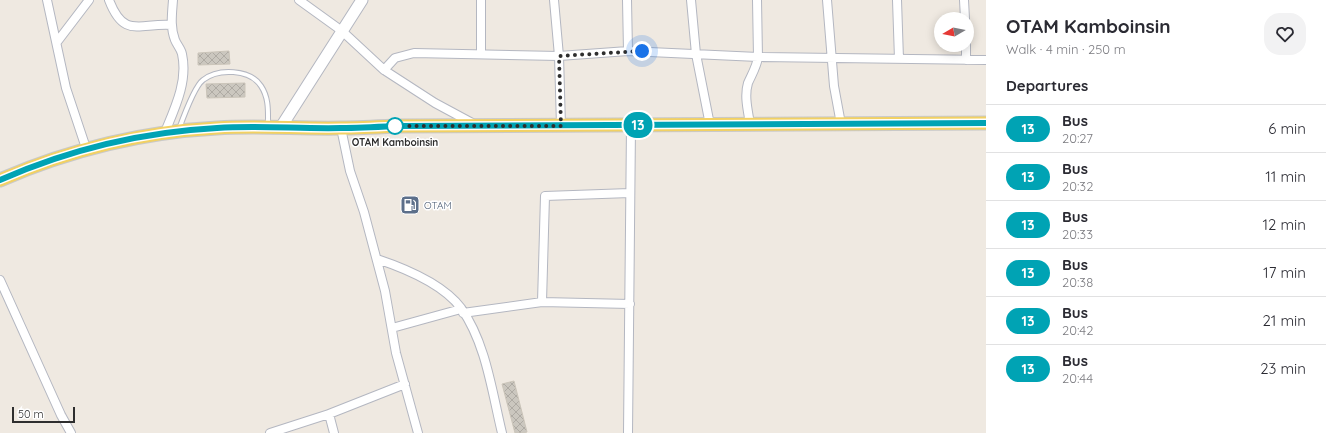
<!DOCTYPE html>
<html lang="en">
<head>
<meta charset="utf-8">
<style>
  :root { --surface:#fff; --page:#f2f2f3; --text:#2b2b33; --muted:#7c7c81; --line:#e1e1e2 }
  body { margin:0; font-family:Quicksand,sans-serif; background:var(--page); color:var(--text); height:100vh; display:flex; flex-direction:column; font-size:15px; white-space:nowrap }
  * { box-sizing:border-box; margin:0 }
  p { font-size:13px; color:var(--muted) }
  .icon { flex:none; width:22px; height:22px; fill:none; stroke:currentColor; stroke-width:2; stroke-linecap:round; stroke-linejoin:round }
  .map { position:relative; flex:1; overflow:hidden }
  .sheet { display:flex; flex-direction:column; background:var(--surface); width:340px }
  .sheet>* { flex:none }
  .badge { padding:0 8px; border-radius:13px; font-size:14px; line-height:26px }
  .needle { width:26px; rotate:260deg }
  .controls { position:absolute; left:934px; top:12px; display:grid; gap:8px }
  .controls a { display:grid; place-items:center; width:40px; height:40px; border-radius:50%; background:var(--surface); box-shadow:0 2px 10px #0003; font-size:20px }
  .scale { position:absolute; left:12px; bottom:10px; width:63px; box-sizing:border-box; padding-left:4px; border:2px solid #2e2e2e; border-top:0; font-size:11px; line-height:14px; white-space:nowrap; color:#2e2e2e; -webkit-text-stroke:3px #fff; paint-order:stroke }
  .you { position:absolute; width:20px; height:20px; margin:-10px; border:3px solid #fff; border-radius:50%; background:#1a73e8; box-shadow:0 0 0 6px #1a73e833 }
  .map>.badge { position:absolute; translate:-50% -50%; box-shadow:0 0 0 2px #fff }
  h2 { padding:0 20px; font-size:15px; line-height:36px }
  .round { display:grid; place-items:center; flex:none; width:42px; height:42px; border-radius:16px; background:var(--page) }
  .head { display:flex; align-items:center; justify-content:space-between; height:68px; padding:0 20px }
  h1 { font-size:19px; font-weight:700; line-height:30px }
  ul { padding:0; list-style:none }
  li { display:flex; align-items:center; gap:12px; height:48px; padding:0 20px; border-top:1px solid var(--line) }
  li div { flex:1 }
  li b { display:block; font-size:15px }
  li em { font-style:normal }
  li .badge { min-width:44px; font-weight:700; text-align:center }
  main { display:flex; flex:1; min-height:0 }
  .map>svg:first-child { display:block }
  .building { fill:url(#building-cross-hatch); stroke:#cbc5ba }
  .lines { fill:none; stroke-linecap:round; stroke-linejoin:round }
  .lane-casing { stroke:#b4b7c1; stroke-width:6 }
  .street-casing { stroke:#b4b7c1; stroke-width:10 }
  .secondary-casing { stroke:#b4b7c1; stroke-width:13 }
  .primary-casing { stroke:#c9c9c9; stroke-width:15 }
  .lane { stroke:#fff; stroke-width:4 }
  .street { stroke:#fff; stroke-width:8 }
  .secondary { stroke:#fff; stroke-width:11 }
  .primary { stroke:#f2d163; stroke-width:13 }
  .line-casing { stroke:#fff; stroke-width:9 }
  .line { stroke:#00a3b4; stroke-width:6 }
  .walk { stroke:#2e2e2e; stroke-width:4; stroke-dasharray:0 7.2 }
  .stop-dot { fill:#fff; stroke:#00a3b4; stroke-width:2 }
  .labels { text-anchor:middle; stroke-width:3; stroke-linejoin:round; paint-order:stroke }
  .stop-label { font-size:10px; font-weight:bold; fill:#2e2e2e; stroke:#fff }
  .service-label { font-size:10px; fill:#4e5e75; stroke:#fff; text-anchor:start }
</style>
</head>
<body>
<main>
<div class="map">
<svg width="986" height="433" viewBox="0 0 986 433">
  <defs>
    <pattern id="building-cross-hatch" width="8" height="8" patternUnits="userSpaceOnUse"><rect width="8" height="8" fill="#cbc7bf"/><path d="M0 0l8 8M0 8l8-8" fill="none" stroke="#afaba4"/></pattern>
  </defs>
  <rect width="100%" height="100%" fill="#efe9e1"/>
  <path class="building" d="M 229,51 L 230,64 L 198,65 L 198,53 Z
    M 245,83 L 245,97 L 207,98 L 206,84 Z
    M 514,381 L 527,432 L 523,433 L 515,433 L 502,384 Z"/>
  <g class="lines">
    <defs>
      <path id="lane" d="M 179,129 C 183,118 195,86 203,80 C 218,68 250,69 261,86 C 269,98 268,111 268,124"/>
      <path id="street" d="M 47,0 L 66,88 L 86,148
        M 109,0 C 124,39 139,23 171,25
        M 299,0 L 342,31 L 384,70 L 435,103 L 474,124
        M 554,0 L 559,56 L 561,126
        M 627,0 L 628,51
        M 691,0 L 696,54 L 710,125
        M 827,0 L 834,86 L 841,124
        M 897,0 L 899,59
        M 964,0 L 965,19
        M 57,42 L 89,0
        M 966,45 L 966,60
        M 481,53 L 481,0
        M 384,70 L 395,58 L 414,53 L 559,56 L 628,51 L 758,57 L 986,60
        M 750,124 C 748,111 744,96 748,83 C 752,74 757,66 758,57 L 757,0
        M 341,128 L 350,171 L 364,212 L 385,291 L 396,353 L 418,433
        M 165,132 C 175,108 188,81 182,54 C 181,49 177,45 175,40 C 170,27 172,14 173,0
        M 377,259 C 404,268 443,284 461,308 C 486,343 492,392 502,433
        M 0,280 L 61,415 L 71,433
        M 542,302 L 545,196 L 630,193
        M 463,313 L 542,302 L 630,304
        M 392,328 L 461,309
        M 329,414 L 405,384
        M 270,433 L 329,414 L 334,433
        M 628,433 L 631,126"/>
      <path id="secondary" d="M 281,127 L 362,0"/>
      <path id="primary" d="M 0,180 C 69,150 141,132 217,128 C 258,125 299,129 341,128 C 359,128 377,127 395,126 L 986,123"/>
    </defs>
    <use href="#lane" class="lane-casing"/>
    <use href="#street" class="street-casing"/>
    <use href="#secondary" class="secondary-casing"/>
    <use href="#primary" class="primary-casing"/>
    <use href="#lane" class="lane"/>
    <use href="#street" class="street"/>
    <use href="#secondary" class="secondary"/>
    <use href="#primary" class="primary"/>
  </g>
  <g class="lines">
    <defs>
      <path id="line" d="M 0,180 C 68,150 142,132 217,128 C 258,125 299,129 341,128 C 359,128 377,127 395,126 L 986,123"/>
    </defs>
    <use href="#line" class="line-casing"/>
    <use href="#line" class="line"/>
    <path class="walk" d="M 395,126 L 561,126 L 559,56 L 642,51"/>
  </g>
  <defs>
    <symbol id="fuel-square" viewBox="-11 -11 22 22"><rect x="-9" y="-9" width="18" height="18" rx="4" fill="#5c6f8a" stroke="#fff"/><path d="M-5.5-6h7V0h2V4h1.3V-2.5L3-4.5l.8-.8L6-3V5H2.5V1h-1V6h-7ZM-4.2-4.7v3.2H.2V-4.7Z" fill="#fff"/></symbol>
  </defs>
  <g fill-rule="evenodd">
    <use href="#fuel-square" x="399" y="194" width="22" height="22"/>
  </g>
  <circle class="stop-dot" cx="395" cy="126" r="8"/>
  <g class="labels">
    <g class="stop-label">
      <text x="395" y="146">OTAM Kamboinsin</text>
    </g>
    <g class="service-label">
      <text x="424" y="209">OTAM</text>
    </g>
  </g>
</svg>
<div class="controls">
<a><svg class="needle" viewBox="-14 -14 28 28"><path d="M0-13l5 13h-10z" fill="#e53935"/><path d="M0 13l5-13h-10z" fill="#7c7c81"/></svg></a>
</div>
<div class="scale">50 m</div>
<div class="you" style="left:642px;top:51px"></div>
<b class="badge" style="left:638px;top:125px;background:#00a3b4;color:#fff">13</b>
</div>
<section class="sheet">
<div class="head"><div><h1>OTAM Kamboinsin</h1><p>Walk · 4 min · 250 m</p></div><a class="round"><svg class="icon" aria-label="heart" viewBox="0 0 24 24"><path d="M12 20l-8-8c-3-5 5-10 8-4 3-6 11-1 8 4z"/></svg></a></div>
<h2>Departures</h2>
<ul>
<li><span class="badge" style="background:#00a3b4;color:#fff">13</span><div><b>Bus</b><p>20:27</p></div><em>6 min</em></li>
<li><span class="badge" style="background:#00a3b4;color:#fff">13</span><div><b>Bus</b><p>20:32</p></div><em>11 min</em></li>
<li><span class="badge" style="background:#00a3b4;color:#fff">13</span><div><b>Bus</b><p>20:33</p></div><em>12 min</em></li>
<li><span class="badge" style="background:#00a3b4;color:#fff">13</span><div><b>Bus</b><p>20:38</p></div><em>17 min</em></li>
<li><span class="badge" style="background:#00a3b4;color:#fff">13</span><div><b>Bus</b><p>20:42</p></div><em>21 min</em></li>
<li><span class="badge" style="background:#00a3b4;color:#fff">13</span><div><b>Bus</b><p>20:44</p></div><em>23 min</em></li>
</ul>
</section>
</main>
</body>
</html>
